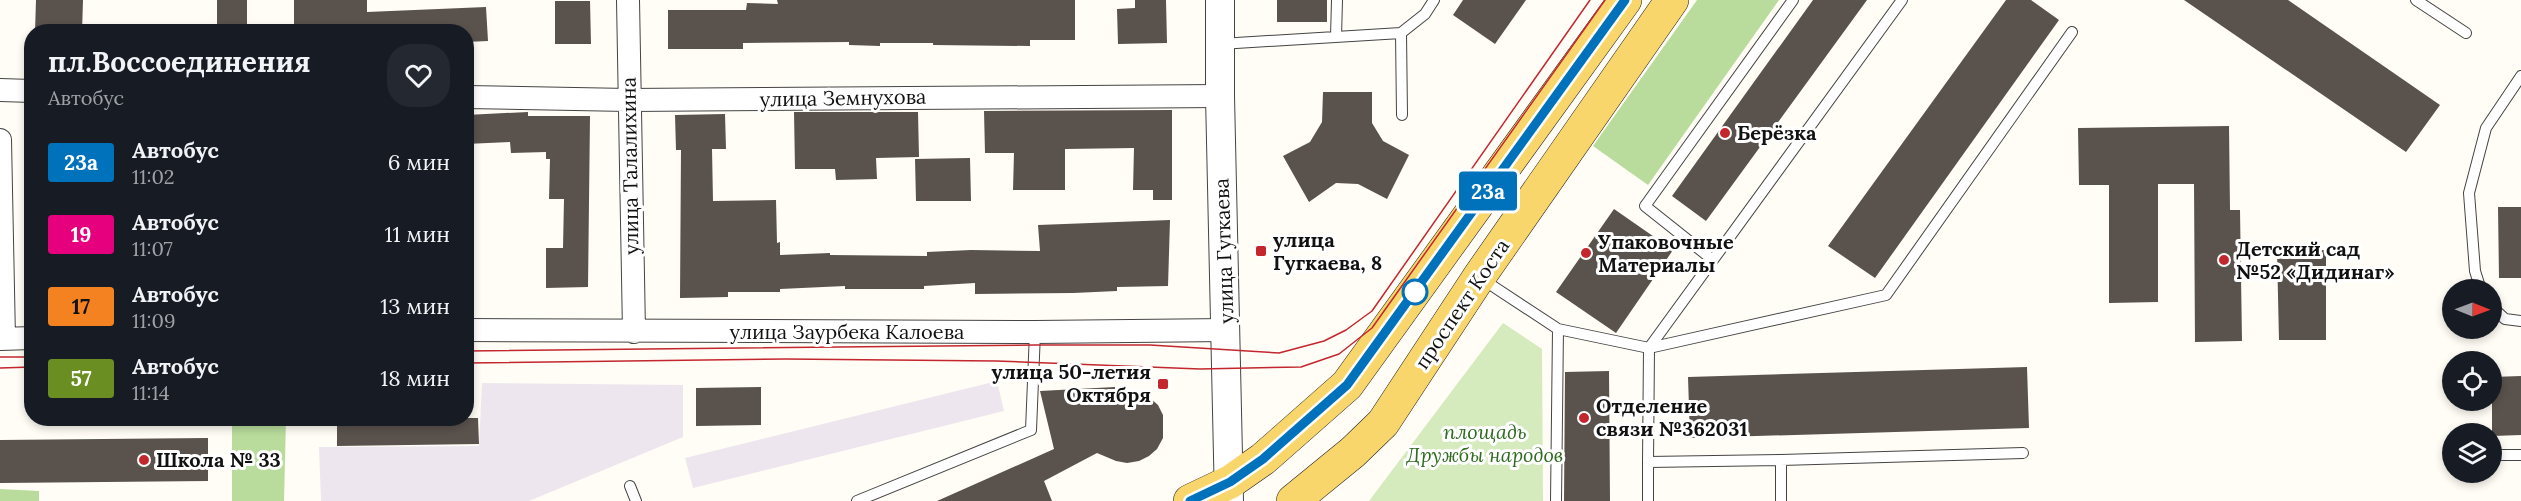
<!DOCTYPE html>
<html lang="ru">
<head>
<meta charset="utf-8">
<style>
  :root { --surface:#171b24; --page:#242831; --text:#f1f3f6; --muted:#9ea1a6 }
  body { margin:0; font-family:Lora,serif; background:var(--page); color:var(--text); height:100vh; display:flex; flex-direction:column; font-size:22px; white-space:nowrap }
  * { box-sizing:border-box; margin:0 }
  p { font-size:20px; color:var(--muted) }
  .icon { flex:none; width:33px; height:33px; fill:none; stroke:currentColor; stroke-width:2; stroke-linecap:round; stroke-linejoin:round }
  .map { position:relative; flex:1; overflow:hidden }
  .panel { position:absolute; left:24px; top:24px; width:450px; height:402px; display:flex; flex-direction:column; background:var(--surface); border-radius:24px; box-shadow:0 3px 9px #0003 }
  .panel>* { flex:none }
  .badge { padding:0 12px; border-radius:4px; font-size:21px; line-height:39px }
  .needle { width:39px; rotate:91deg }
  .controls { position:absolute; left:2442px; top:279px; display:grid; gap:12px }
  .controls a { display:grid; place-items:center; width:60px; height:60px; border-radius:50%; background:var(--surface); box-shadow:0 3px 9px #0003; font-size:30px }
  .map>.badge { position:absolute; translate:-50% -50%; box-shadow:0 0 0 3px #fff }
  .round { display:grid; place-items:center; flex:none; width:63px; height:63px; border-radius:24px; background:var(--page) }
  .overview { display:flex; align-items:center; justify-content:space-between; height:102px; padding:0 24px }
  h1 { font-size:28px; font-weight:800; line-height:45px }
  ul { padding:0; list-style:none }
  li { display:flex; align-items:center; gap:18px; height:72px; padding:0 24px }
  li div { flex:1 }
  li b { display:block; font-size:22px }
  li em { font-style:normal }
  li .badge { min-width:66px; font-weight:700; text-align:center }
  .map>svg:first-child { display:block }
  .industrial { fill:#eee6ef }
  .green { fill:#d5ebbd }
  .forest { fill:#b9dc9c }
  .building { fill:#5a524d }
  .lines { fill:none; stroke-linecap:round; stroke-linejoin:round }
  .service-casing { stroke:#444; stroke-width:12 }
  .minor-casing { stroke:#444; stroke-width:24 }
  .tertiary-casing { stroke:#444; stroke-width:30 }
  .primary-casing { stroke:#222; stroke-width:34 }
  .service { stroke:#fff; stroke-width:10 }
  .minor { stroke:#fff; stroke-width:22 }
  .tertiary { stroke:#fff; stroke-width:28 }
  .primary { stroke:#f9d66b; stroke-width:33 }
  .tram { stroke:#c4262e; stroke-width:1.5 }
  .line-casing { stroke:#fff; stroke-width:14 }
  .line { stroke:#0072bc; stroke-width:9 }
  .poi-dot { fill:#c4262e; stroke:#fff; stroke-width:2 }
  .stop-dot { fill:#fff; stroke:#0072bc; stroke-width:3 }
  .labels { text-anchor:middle; stroke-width:6; stroke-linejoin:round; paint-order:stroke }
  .street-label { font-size:20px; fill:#111; stroke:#fff }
  .poi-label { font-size:20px; font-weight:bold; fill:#111; stroke:#fff; text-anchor:start }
  .park-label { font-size:20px; font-style:italic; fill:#2f6b1f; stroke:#fff }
</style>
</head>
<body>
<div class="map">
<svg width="2521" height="501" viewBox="0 0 2521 501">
  <rect width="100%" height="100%" fill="#fffdf5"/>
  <path class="industrial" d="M 997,381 L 1004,411 L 693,488 L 685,458 Z
    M 482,383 L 683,385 L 683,437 L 529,501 L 321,501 L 319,447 L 479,446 Z"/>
  <path class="green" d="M 1503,323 L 1542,349 L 1543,501 L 1369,501 Z"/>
  <path class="forest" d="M 1697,0 L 1779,0 L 1648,185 L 1593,146 Z
    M 232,419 L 286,419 L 284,501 L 232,501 Z
    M 0,489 L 39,491 L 39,501 L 0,501 Z"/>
  <path class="building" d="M 36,0 L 83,0 L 82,32 L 35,32 Z
    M 217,0 L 247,0 L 247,32 L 217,32 Z
    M 294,0 L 367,0 L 367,12 L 486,7 L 488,41 L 466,42 L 466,32 L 294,32 Z
    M 777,0 L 1075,0 L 1075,40 L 1030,40 L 1030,46 L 933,45 L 933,43 L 880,43 L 880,46 L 849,45 L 849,42 L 743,43 L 743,49 L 668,49 L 668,10 L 746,10 L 747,3 L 778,4 Z
    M 1135,0 L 1166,0 L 1167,43 L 1118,44 L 1117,9 L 1135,8 Z
    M 1277,0 L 1327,0 L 1327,22 L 1277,22 Z
    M 1463,0 L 1526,0 L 1495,44 L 1453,15 Z
    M 1813,0 L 1867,0 L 1706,221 L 1672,196 Z
    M 2006,0 L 2031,0 L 2059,20 L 1875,278 L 1828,246 Z
    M 2184,0 L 2288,0 L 2440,105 L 2406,152 Z
    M 555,1 L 590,1 L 591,44 L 555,44 Z
    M 1323,92 L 1372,92 L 1372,123 L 1383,141 L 1409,155 L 1387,199 L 1358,184 L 1336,183 L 1309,202 L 1283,156 L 1310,142 L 1322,122 Z
    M 1172,110 L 1172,200 L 1153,200 L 1153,190 L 1133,190 L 1134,148 L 1065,149 L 1065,190 L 1013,190 L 1014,153 L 985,153 L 984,111 Z
    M 528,112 L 528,116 L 590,116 L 588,287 L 546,288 L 546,248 L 563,248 L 564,199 L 549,199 L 550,159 L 546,159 L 546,152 L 511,153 L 510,142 L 466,144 L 466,115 Z
    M 794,112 L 918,112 L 919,157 L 876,158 L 877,179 L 836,180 L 835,169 L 795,169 Z
    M 725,114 L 726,149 L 712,149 L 713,201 L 776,200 L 777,243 L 780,242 L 780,255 L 830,253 L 830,255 L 927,256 L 927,252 L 971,250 L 1040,251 L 1038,225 L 1170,220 L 1168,286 L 1117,287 L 1117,291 L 1073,293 L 975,294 L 975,283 L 924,286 L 924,289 L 845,289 L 845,286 L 780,289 L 780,292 L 728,292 L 728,297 L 680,298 L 681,150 L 676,150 L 675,115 Z
    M 2229,126 L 2230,210 L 2240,210 L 2242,341 L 2195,342 L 2194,184 L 2158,184 L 2158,302 L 2109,303 L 2109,185 L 2079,185 L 2078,128 Z
    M 970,158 L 971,201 L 916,201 L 915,159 Z
    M 2498,207 L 2521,207 L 2521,278 L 2499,278 Z
    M 1614,209 L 1673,250 L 1616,333 L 1556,292 Z
    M 2326,250 L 2326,340 L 2279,340 L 2277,251 Z
    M 2027,367 L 2029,428 L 1690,438 L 1688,377 Z
    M 1609,371 L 1610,501 L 1564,501 L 1565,372 Z
    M 2521,376 L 2521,435 L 2492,436 L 2492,377 Z
    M 761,387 L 761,425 L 696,426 L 696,388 Z
    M 1115,387 L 1115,390 L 1139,392 L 1149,397 L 1158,405 L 1163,415 L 1163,438 L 1157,449 L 1149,456 L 1139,461 L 1127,463 L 1116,461 L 1097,453 L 1044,481 L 1052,501 L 937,501 L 1054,449 L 1040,391 Z
    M 337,418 L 478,418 L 479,444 L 337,446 Z
    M 208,438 L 208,481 L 0,483 L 0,440 Z"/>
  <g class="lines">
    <defs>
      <path id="service" d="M 2416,0 L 2466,33
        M 1401,33 L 1402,115
        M 1336,37 L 1337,0
        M 1220,44 L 1401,33 L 1425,14 L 1434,0
        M 1713,260 L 1645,206 L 1793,0
        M 1482,279 L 1558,329 L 1556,501
        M 2481,290 L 2475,271 L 2469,193 L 2486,128 L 2521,76
        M 2492,307 L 2505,319 L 2521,321
        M 1558,329 L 1649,348 L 1886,295 L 2072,32
        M 2493,455 L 2521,455
        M 1781,460 L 2023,453
        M 630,486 L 636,501
        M 857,501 L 1031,430 L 1035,332
        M 1648,501 L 1648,462
        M 1781,501 L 1781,460 L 1648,462 L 1649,348 L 1902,0"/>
      <path id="minor" d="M 628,0 L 634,332
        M 0,90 L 32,91
        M 466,97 L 628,100 L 1220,96
        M 0,140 L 4,339
        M 466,330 L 1035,332 L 1227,330
        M 0,339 L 32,338"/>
      <path id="tertiary" d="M 1220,0 L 1220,96 L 1229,501"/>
      <path id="primary" d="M 1190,501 L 1230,482 L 1263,459 L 1347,385 L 1625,0
        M 1293,501 L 1353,452 L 1383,423 L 1479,277 L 1672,0"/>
    </defs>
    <use href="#service" class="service-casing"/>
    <use href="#minor" class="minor-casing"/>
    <use href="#tertiary" class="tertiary-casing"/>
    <use href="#primary" class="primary-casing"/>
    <use href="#service" class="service"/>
    <use href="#minor" class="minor"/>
    <use href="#tertiary" class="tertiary"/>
    <use href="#primary" class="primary"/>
    <path class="tram" d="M 466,351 L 1034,345 L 1150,345 L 1279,353 L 1324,341 L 1346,330 L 1372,311 L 1590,0
      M 0,357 L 32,357
      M 466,363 L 786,359 L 996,361 L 1200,369 L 1301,367 L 1339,354 L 1372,328 L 1605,0
      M 0,368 L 32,367"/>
  </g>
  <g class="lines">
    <defs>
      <path id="line" d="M 1190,501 L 1230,482 L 1263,459 L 1347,385 L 1625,0"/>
    </defs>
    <use href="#line" class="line-casing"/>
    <use href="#line" class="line"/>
  </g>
  <g class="poi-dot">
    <circle cx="1725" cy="133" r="6"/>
    <rect x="1255" y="245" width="12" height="12" rx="3"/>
    <circle cx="1586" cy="253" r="6"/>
    <circle cx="2224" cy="260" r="6"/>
    <rect x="1157" y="378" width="12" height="12" rx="3"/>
    <circle cx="1584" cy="418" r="6"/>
    <circle cx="144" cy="460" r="6"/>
  </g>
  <circle class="stop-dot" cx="1415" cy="292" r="12"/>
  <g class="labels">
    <g class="street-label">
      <text transform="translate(843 98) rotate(-1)" y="7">улица Земнухова</text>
      <text transform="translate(630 166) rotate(-91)" y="7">улица Талалихина</text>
      <text transform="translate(1224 251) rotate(-92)" y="7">улица Гугкаева</text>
      <text transform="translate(1462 304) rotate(-56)" y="7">проспект Коста</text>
      <text x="847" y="339">улица Заурбека Калоева</text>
    </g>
    <g class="poi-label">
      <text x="1737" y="140">Берёзка</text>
      <text x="1273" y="247">улица<tspan x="1273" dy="23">Гугкаева, 8</tspan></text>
      <text x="1598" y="249">Упаковочные<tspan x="1598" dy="23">Материалы</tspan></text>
      <text x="2236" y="256">Детский сад<tspan x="2236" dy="23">№52 «Дидинаг»</tspan></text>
      <text x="1151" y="379" text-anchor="end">улица 50-летия<tspan x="1151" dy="23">Октября</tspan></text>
      <text x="1596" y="413">Отделение<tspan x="1596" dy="23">связи №362031</tspan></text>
      <text x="156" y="467">Школа № 33</text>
    </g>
    <g class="park-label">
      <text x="1485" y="439">площадь<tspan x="1485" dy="23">Дружбы народов</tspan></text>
    </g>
  </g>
</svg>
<div class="controls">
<a><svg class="needle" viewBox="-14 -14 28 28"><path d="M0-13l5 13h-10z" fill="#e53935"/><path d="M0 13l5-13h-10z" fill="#9ea1a6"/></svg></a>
<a><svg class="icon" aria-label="locate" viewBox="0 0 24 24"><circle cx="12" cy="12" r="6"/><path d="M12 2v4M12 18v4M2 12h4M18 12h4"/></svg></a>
<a><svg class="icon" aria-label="layers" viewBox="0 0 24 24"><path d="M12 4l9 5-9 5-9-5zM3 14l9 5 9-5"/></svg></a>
</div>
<b class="badge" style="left:1488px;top:191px;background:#0072bc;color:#fff">23a</b>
<section class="panel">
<div class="overview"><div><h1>пл.Воссоединения</h1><p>Автобус</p></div><a class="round"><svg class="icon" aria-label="heart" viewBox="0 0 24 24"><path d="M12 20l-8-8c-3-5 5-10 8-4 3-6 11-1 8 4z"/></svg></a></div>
<ul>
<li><span class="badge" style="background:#0072bc;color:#fff">23a</span><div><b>Автобус</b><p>11:02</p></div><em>6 мин</em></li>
<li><span class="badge" style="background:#e6007e;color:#fff">19</span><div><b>Автобус</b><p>11:07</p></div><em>11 мин</em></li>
<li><span class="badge" style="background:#f58220;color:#111">17</span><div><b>Автобус</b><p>11:09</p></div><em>13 мин</em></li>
<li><span class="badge" style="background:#6b8e23;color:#fff">57</span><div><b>Автобус</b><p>11:14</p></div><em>18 мин</em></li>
</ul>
</section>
</div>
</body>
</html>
